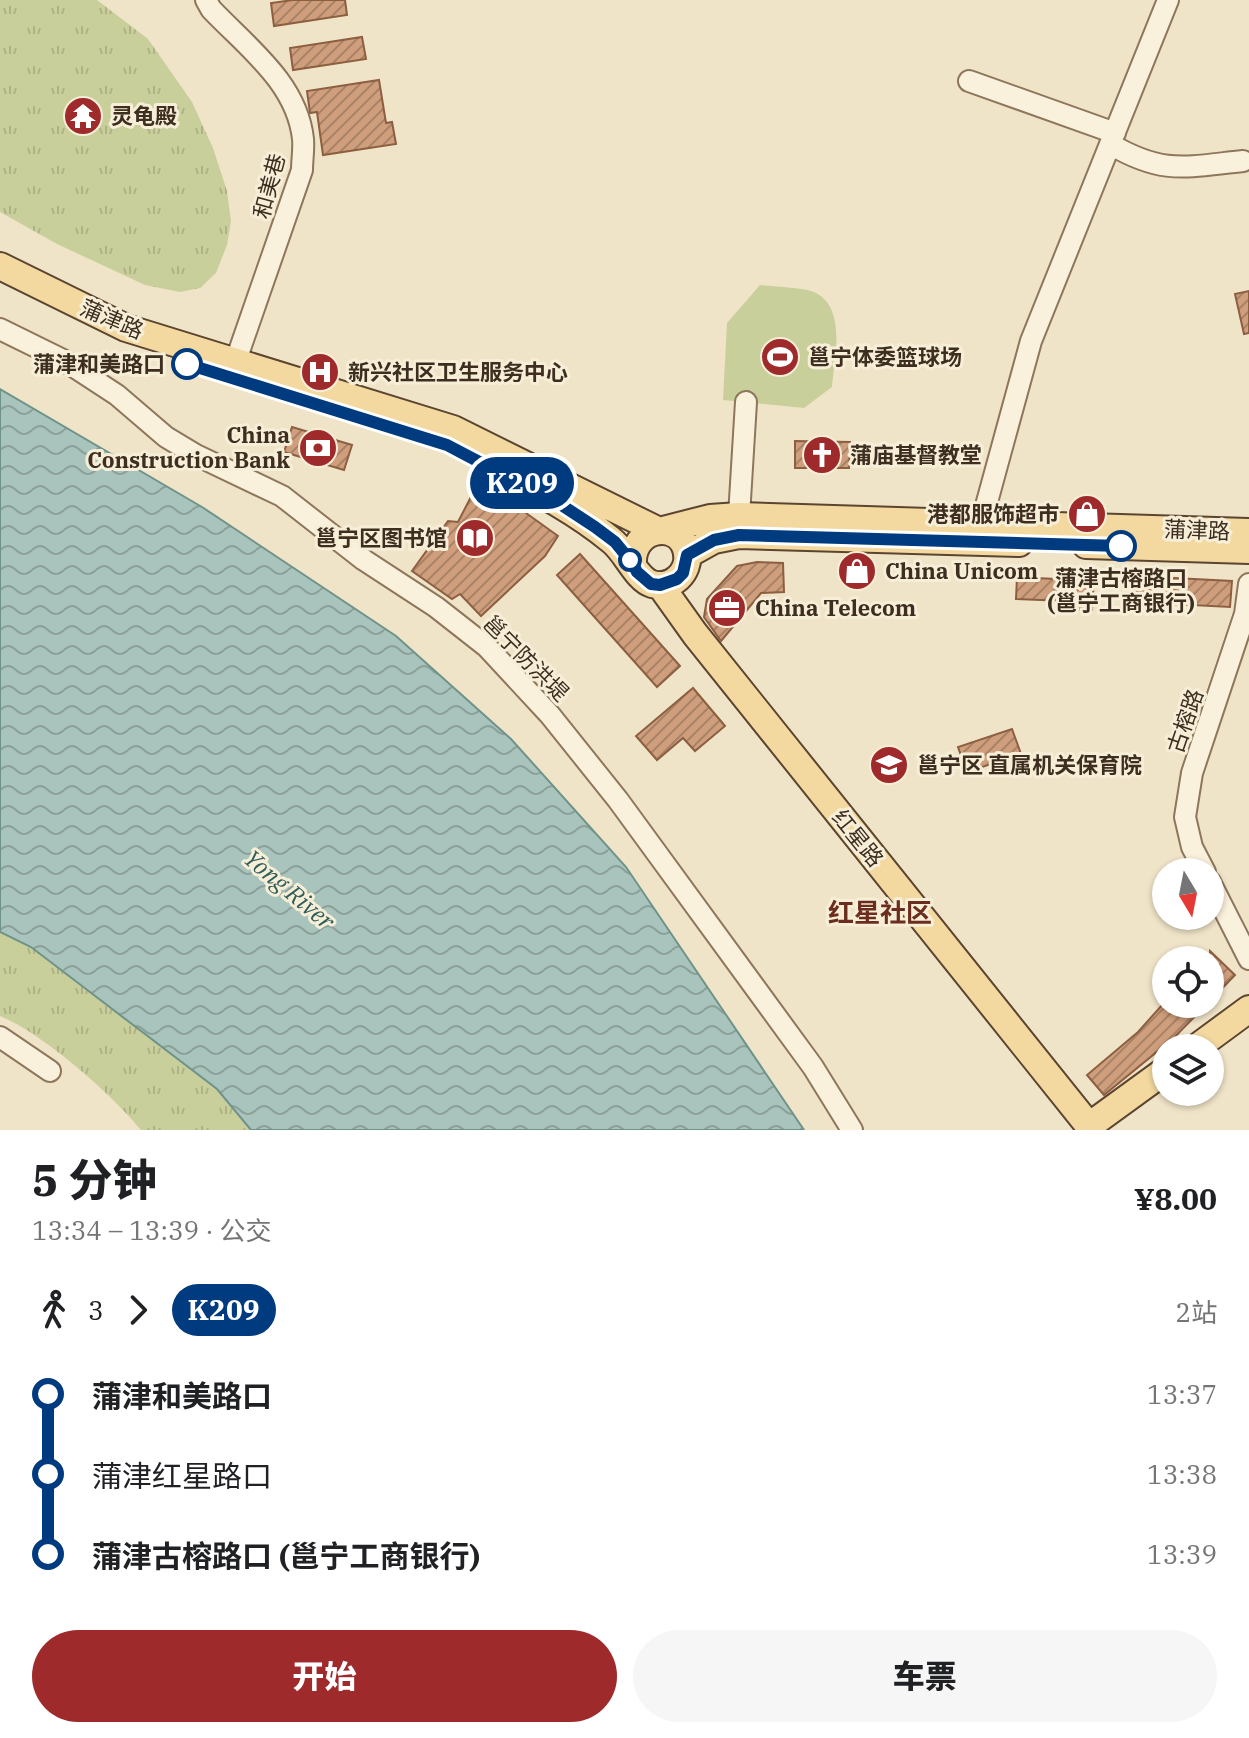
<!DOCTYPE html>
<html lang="zh">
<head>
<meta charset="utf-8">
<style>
  :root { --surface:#fff; --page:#f6f6f6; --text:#202124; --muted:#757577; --accent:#9e2a2b }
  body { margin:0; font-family:"IBM Plex Serif","Noto Sans SC",serif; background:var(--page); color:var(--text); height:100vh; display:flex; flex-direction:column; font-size:30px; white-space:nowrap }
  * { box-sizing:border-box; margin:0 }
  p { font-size:26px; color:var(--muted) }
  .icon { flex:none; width:44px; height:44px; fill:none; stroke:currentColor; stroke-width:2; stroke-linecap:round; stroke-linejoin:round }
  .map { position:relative; height:1130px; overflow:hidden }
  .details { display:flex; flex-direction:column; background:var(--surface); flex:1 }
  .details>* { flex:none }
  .badge { padding:0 16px; border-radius:26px; font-size:28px; line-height:52px }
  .needle { width:52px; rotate:170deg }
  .fabs { position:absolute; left:1152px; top:858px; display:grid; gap:16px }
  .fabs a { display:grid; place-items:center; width:72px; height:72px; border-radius:50%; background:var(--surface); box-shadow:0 2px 6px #0004; font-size:40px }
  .map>.badge { position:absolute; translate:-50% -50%; box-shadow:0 0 0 4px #fff }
  .legs { display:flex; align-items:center; gap:12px; height:88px; padding:0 32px; font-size:26px }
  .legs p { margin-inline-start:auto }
  .head { display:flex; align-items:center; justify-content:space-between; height:136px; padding:0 32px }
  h1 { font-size:44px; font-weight:800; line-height:60px }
  .button { display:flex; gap:16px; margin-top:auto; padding:16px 32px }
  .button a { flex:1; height:92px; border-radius:48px; background:var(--accent); color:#fff; font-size:32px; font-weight:800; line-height:92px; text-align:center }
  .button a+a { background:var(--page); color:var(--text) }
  ul { padding:0 32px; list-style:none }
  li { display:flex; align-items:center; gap:28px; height:80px; font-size:30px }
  li i { display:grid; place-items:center; width:12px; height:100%; margin:0 10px; background:currentColor }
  li i::after { content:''; width:20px; height:20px; margin:-10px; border:6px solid; border-radius:50%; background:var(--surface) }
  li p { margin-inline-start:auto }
  li:first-child i { background:linear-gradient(#0000 50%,currentColor 0) }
  li:last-child i { background:linear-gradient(currentColor 50%,#0000 0) }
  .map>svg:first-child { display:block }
  .park { fill:url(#park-tufts) }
  .pitch { fill:#c9cf9b }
  .water { fill:url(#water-waves); stroke:#6f938a; stroke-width:2 }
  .building { fill:url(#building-hatch); stroke:#8d5f41; stroke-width:2 }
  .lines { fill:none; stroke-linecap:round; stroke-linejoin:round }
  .minor-casing { stroke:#8d765c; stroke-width:24 }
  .major-casing { stroke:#5b4430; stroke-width:30 }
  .minor { stroke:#faf1dc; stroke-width:20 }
  .major { stroke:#f3d9a0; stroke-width:26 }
  .line-1-casing { stroke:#fff; stroke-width:18 }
  .line-1 { stroke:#003b80; stroke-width:12 }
  .stop-1-dot { fill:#fff; stroke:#003b80; stroke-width:4 }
  .labels { text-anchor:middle; stroke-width:6; stroke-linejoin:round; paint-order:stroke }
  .poi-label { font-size:22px; font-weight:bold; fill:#3d2e20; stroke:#f7eed8; text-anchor:start }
  .street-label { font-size:22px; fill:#3d2e20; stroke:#f7eed8 }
  .stop-label { font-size:22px; font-weight:bold; fill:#3d2e20; stroke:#f7eed8; text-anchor:end }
  .water-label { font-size:24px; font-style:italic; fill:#2f5d5a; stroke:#f7eed8 }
  .quarter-label { font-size:26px; font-weight:bold; fill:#6b2e1e; stroke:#f7eed8 }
</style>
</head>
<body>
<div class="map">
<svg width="1249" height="1130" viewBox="0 0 1249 1130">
  <defs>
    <pattern id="park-tufts" width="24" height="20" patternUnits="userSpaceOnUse" patternTransform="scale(2)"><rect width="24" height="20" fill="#c9cf9b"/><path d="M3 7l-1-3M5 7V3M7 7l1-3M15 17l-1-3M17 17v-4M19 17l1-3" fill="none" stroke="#aeb285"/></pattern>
    <pattern id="water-waves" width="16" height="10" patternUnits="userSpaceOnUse" patternTransform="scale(2)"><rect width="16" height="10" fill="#a9c4bc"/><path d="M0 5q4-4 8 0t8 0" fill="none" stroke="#8ba098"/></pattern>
    <pattern id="building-hatch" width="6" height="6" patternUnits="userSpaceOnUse" patternTransform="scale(2)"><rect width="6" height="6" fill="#cf9f7d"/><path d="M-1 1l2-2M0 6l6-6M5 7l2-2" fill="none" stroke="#a98266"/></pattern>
  </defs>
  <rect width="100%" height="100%" fill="#f0e4c8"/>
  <path class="park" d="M 0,0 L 97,0 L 148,39 L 192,102 L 213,148 L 227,191 L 231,221 L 227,245 L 216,273 L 200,288 L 180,292 L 145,285 L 57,244 L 0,212 Z
    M 0,932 L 31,947 L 218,1089 L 251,1130 L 141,1130 C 113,1095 42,1033 0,1016 Z"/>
  <path class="pitch" d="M 760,285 C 774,287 804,287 816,293 C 847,309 834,360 832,387 L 804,408 L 723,400 L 727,323 Z"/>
  <path class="water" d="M 0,389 L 202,507 L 396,636 L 511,739 L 626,867 L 804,1130 L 251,1130 L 217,1089 L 31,947 L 0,932 Z"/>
  <path class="building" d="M 293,0 L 345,0 L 347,15 L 274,26 L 271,3 Z
    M 362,37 L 366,59 L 293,70 L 290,48 Z
    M 379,80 L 386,123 L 392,122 L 396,144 L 323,155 L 317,112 L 310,113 L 307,91 Z
    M 1249,291 L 1249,333 L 1244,334 L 1235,294 Z
    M 292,427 L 352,445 L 344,470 L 284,452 Z
    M 795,441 L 850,442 L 849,468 L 795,468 Z
    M 478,483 L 528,509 L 526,513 L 558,536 L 545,556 L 481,616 L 460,594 L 452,599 L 412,571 L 448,521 L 458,522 Z
    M 580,554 L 680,666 L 657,687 L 557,575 Z
    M 757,562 L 783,563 L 784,592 L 761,593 L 721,641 L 704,617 L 707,599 L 737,566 Z
    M 1135,576 L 1232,581 L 1230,607 L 1134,602 Z
    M 1017,577 L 1094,581 L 1092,610 L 1065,609 L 1065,601 L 1016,599 Z
    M 693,688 L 725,726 L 695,751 L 683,738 L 657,760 L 636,736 Z
    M 1012,729 L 1021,754 L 967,772 L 958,747 Z
    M 1210,951 L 1235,975 L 1210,1001 Z
    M 1163,1004 L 1207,1004 L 1160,1052 L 1158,1051 L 1104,1095 L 1087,1075 L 1138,1032 Z"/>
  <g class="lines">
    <defs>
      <path id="minor" d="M 206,0 L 211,9 C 247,47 297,83 303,139 C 304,149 302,160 302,170 L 235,363
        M 969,81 L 1115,133
        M 1110,144 C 1163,175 1185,167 1243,161
        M 0,329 L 65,361 L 117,395 L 166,437 L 196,455 L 282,496 L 364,560 L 436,607 L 487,647 L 550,715 L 618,800 L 813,1067 L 852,1130
        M 739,516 L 746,402
        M 981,524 L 1031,341 L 1168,0
        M 1205,872 L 1192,847 L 1185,817 L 1192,773 L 1245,614 L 1249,584
        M 1210,882 L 1249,959
        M 0,1037 L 50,1071"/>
      <path id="major" d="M 0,266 L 126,328 L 453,429 L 659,531 L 710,518 L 739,516 L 1249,532
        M 495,469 C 535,490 576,511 611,540 C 626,551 636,579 652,584 C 672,590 690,572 687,553 C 681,519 631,526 633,564
        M 1086,545 L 1249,550
        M 687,555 L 714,540 L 739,535 L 1019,543
        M 660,585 L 695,634 L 1089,1126 L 1166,1070
        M 1196,1048 L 1249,1009"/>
    </defs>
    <use href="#minor" class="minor-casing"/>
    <use href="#major" class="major-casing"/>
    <use href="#minor" class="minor"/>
    <use href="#major" class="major"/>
  </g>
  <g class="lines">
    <defs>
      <path id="line-1" d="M 187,364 L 447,445 L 563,506 L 595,527 L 615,542 L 633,564 L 637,572 L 651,584 L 660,585 L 677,579 L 683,573 L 687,555 L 714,540 L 739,535 L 1121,546"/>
    </defs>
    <use href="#line-1" class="line-1-casing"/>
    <use href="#line-1" class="line-1"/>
  </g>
  <defs>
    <symbol id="temple-disc" viewBox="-11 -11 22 22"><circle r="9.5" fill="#9e2a2b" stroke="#f7eed8"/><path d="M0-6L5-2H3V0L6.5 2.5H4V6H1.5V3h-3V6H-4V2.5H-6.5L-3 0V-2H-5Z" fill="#fff"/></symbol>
    <symbol id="stadium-disc" viewBox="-11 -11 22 22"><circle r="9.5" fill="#9e2a2b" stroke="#f7eed8"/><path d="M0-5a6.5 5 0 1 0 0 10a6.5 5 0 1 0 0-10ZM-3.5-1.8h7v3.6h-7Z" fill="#fff"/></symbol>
    <symbol id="hospital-disc" viewBox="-11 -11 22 22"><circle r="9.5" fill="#9e2a2b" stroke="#f7eed8"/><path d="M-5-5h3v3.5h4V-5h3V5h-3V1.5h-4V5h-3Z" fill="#fff"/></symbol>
    <symbol id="bank-disc" viewBox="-11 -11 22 22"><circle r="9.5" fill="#9e2a2b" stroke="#f7eed8"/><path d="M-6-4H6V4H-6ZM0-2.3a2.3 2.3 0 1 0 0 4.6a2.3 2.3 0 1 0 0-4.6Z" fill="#fff"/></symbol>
    <symbol id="church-disc" viewBox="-11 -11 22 22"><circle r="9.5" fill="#9e2a2b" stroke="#f7eed8"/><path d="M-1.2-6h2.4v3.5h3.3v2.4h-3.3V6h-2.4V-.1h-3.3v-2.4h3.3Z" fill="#fff"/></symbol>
    <symbol id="shop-disc" viewBox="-11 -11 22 22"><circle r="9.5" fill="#9e2a2b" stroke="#f7eed8"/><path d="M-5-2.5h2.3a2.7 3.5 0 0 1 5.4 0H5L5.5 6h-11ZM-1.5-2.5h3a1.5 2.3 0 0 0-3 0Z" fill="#fff"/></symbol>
    <symbol id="library-disc" viewBox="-11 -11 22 22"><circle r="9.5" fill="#9e2a2b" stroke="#f7eed8"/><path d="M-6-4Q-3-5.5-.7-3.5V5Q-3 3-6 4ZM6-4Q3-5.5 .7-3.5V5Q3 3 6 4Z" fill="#fff"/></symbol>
    <symbol id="office-disc" viewBox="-11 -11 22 22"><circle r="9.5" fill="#9e2a2b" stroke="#f7eed8"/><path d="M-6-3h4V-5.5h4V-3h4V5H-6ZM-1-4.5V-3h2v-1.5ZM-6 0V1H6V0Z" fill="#fff"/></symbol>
    <symbol id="school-disc" viewBox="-11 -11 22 22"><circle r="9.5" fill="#9e2a2b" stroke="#f7eed8"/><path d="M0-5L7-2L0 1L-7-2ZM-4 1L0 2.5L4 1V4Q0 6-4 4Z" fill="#fff"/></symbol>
  </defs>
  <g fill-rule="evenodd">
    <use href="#temple-disc" x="61" y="94" width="44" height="44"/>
    <use href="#stadium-disc" x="758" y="335" width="44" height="44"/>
    <use href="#hospital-disc" x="298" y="350" width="44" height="44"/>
    <use href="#bank-disc" x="296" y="426" width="44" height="44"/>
    <use href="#church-disc" x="800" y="433" width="44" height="44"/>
    <use href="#shop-disc" x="1065" y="492" width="44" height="44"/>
    <use href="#library-disc" x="453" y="516" width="44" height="44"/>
    <use href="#shop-disc" x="835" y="549" width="44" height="44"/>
    <use href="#office-disc" x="705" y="586" width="44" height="44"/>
    <use href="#school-disc" x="867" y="743" width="44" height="44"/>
  </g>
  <g class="stop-1-dot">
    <circle cx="187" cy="364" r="14"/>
    <circle cx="1121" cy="546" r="14"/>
    <circle cx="630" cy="560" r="10"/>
  </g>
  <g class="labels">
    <g class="poi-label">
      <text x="111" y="124">灵龟殿</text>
      <text x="808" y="365">邕宁体委篮球场</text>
      <text x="348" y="380">新兴社区卫生服务中心</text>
      <text x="290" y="443" text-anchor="end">China<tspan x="290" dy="25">Construction Bank</tspan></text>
      <text x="850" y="463">蒲庙基督教堂</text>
      <text x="1059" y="522" text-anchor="end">港都服饰超市</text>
      <text x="447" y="546" text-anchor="end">邕宁区图书馆</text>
      <text x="885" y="579">China Unicom</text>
      <text x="755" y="616">China Telecom</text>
      <text x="917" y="773">邕宁区 直属机关保育院</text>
    </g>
    <g class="street-label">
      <text transform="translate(269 186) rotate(-75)" y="8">和美巷</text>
      <text transform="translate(112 319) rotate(23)" y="8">蒲津路</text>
      <text transform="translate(1197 530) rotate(2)" y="8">蒲津路</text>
      <text transform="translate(526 658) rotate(45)" y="8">邕宁防洪堤</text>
      <text transform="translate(1185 721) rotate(-71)" y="8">古榕路</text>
      <text transform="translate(858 838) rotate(51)" y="8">红星路</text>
    </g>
    <g class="stop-label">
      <text x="165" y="372">蒲津和美路口</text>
      <text x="1121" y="586" text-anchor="middle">蒲津古榕路口<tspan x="1121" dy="25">(邕宁工商银行)</tspan></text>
    </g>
    <g class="water-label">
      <text transform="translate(289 890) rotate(40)" y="8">Yong River</text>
    </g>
    <g class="quarter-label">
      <text x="880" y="922">红星社区</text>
    </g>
  </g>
</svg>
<div class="fabs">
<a><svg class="needle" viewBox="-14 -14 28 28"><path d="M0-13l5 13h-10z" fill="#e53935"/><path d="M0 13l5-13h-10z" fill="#757577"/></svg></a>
<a><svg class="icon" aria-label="locate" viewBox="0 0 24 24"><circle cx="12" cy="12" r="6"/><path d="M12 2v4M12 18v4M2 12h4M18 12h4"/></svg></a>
<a><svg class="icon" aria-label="layers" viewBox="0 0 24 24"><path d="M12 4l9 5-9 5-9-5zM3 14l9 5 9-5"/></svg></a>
</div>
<b class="badge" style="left:522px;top:483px;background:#003b80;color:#fff">K209</b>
</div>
<section class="details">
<div class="head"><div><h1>5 分钟</h1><p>13:34 – 13:39 · 公交</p></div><b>¥8.00</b></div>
<div class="legs"><svg class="icon" aria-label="walk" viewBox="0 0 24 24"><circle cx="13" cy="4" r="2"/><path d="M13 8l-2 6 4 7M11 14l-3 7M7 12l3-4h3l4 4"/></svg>3<svg class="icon" aria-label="forward" viewBox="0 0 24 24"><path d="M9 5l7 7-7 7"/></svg><b class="badge" style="background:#003b80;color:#fff">K209</b><p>2站</p></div>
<ul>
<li><i style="color:#003b80"></i><b>蒲津和美路口</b><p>13:37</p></li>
<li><i style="color:#003b80"></i><span>蒲津红星路口</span><p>13:38</p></li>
<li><i style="color:#003b80"></i><b>蒲津古榕路口 (邕宁工商银行)</b><p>13:39</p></li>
</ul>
<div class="button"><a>开始</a><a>车票</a></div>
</section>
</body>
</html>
